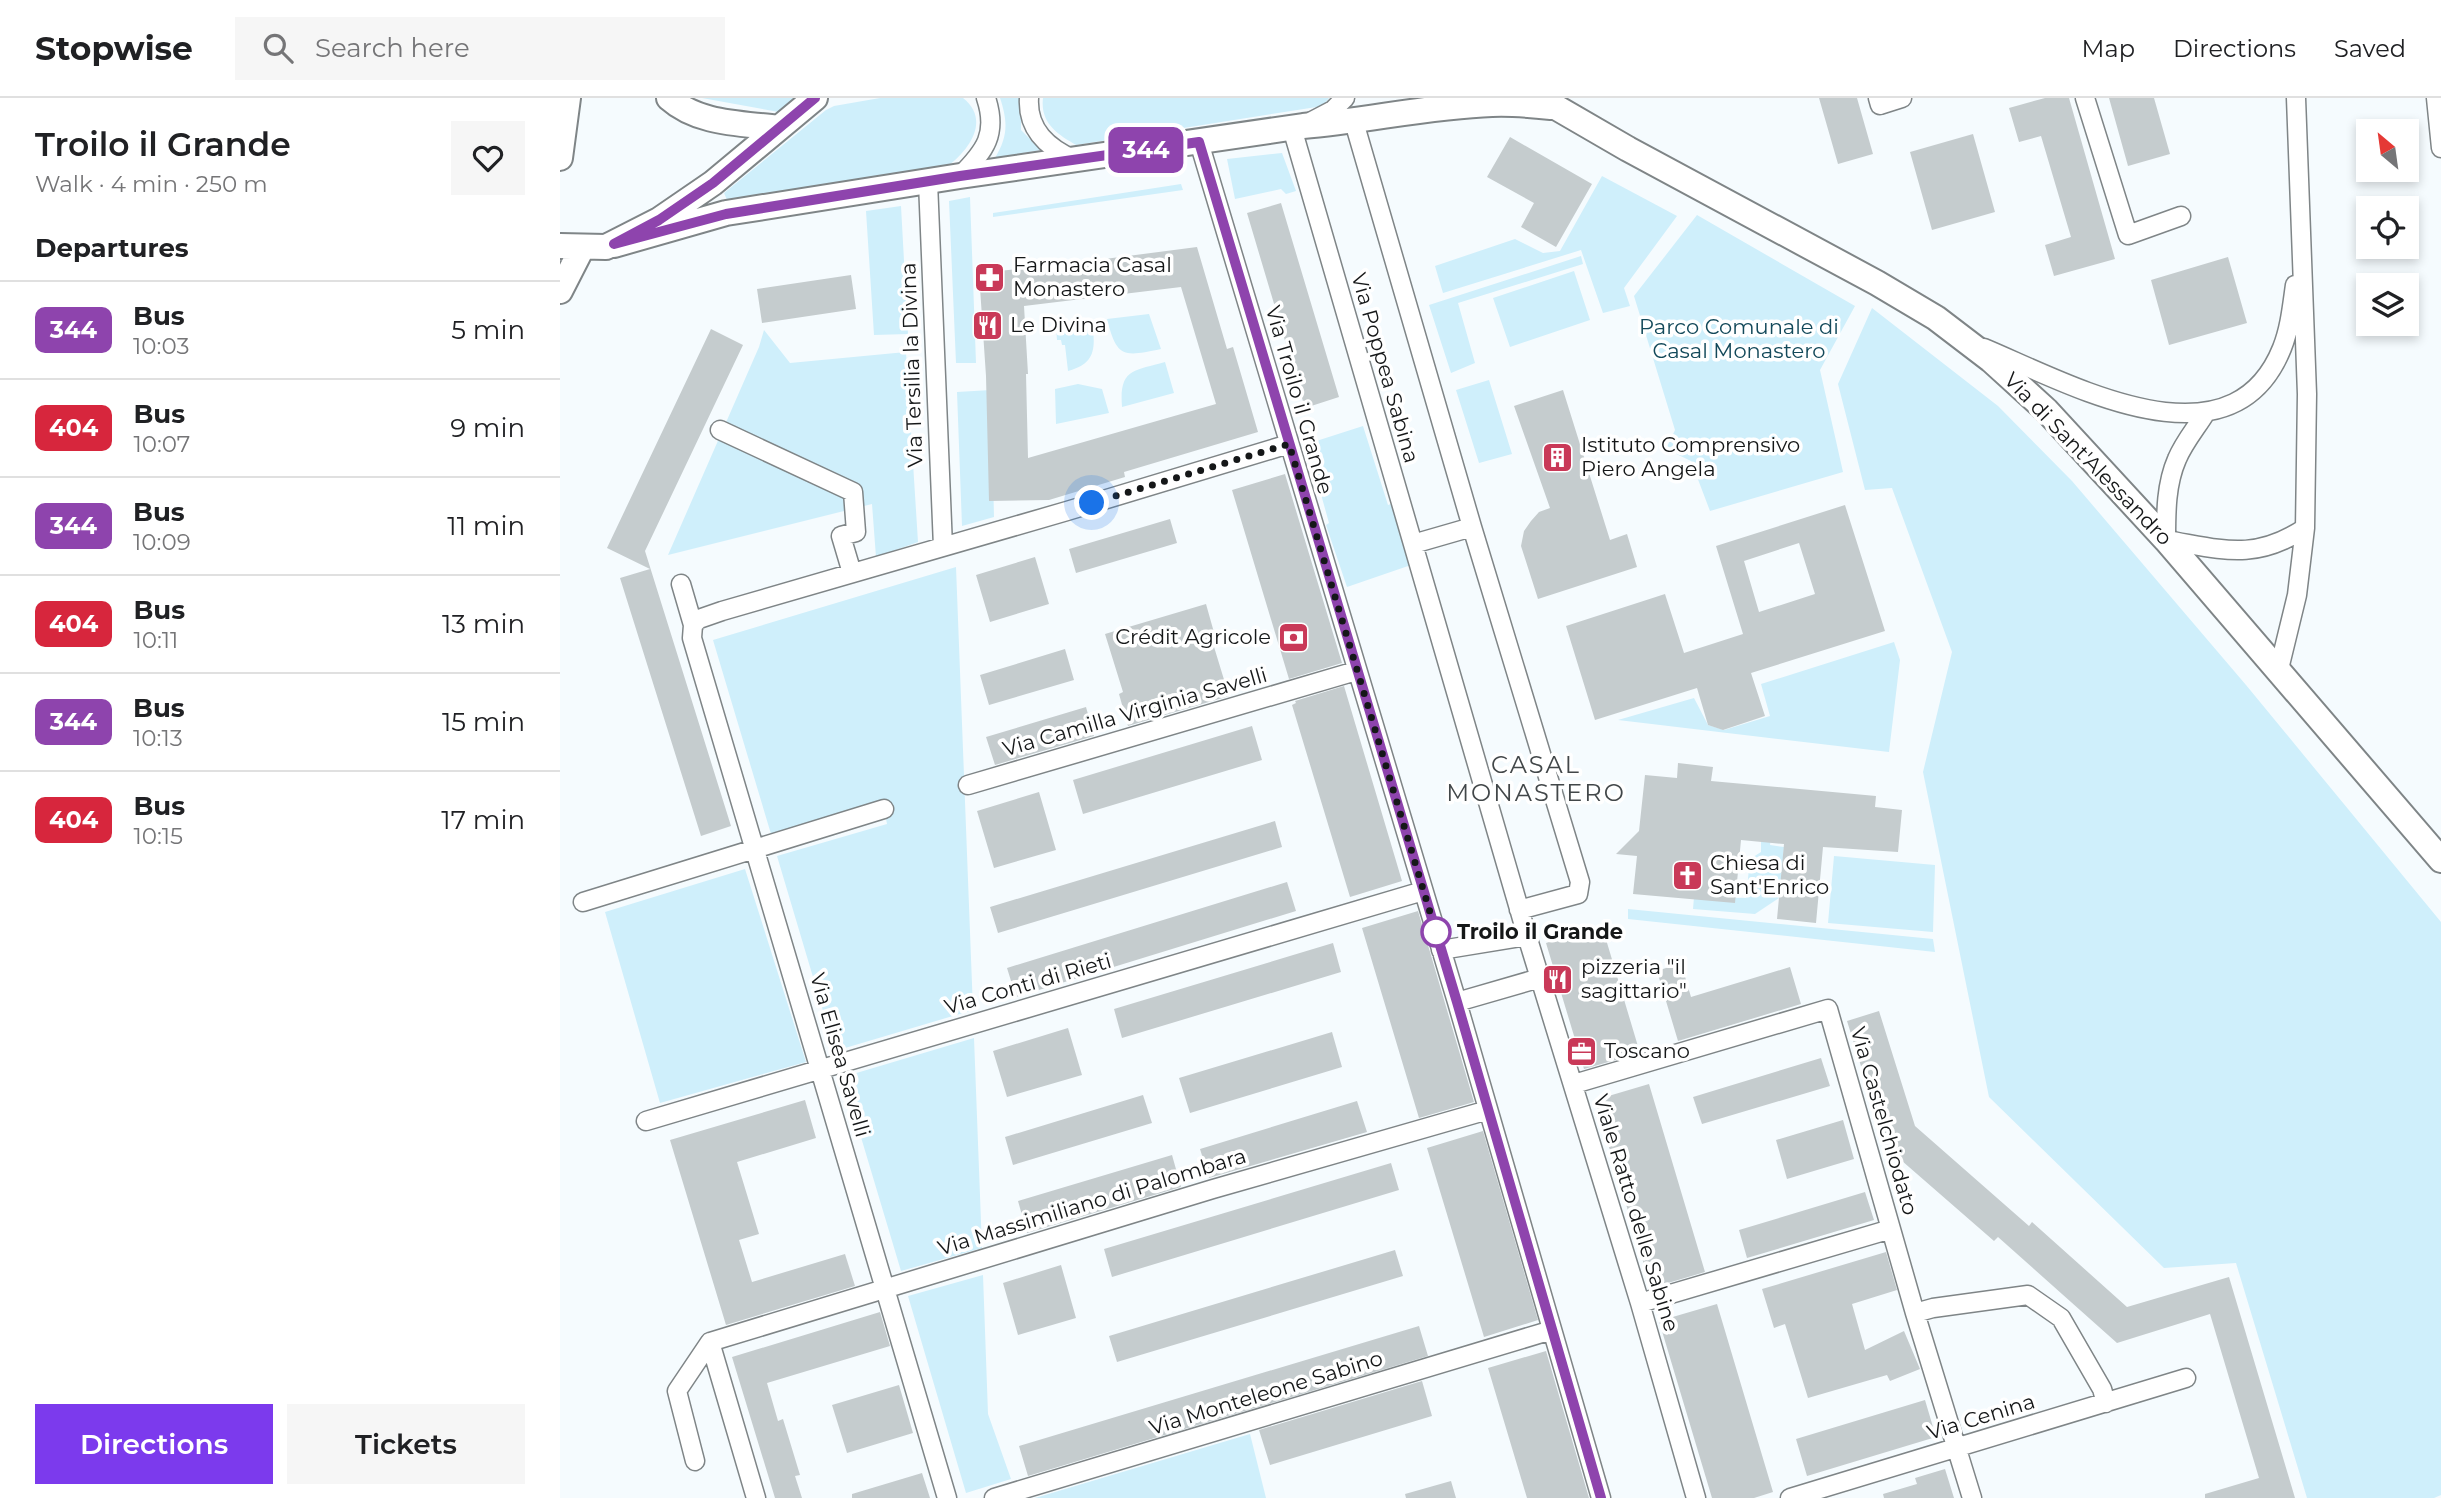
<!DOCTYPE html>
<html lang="en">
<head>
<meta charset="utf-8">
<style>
  :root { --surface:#fff; --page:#f6f6f6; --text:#202124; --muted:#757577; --line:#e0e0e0; --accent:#7c3aed }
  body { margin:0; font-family:Montserrat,sans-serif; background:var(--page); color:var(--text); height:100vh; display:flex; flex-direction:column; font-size:26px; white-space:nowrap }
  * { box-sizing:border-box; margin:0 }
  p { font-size:23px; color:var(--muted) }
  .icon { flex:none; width:38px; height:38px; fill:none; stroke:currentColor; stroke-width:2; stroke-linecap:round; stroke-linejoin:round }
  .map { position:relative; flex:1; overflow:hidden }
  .drawer { display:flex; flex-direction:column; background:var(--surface); width:560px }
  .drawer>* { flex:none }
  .badge { padding:0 14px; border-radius:10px; font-size:24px; line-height:46px }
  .needle { width:46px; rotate:331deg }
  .tools { position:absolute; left:1796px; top:21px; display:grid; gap:14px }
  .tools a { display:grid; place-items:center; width:63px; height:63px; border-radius:0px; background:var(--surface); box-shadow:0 4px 10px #0003; font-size:35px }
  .you { position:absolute; width:35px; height:35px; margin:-18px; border:5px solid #fff; border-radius:50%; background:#1a73e8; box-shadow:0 0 0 10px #1a73e833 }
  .map>.badge { position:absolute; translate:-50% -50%; box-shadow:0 0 0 4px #fff }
  h2 { padding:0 35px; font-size:26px; line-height:63px }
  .round { display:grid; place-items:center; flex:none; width:74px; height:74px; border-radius:0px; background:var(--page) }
  .head { display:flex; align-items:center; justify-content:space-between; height:119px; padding:0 35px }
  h1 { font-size:33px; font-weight:600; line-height:52px }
  .action { display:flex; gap:14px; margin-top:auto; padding:14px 35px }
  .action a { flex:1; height:80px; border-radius:0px; background:var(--accent); color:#fff; font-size:28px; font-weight:600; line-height:80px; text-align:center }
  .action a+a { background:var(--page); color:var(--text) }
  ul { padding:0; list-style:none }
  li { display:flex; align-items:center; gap:21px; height:98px; padding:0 35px; border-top:2px solid var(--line) }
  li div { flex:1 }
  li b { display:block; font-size:26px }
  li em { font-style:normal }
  li .badge { min-width:77px; font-weight:700; text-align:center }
  header { display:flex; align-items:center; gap:42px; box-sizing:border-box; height:98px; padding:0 35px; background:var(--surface); border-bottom:2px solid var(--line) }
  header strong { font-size:33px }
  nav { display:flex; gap:38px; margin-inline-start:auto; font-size:24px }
  .search { width:490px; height:63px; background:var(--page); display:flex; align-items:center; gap:18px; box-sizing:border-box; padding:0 24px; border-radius:0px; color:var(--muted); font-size:26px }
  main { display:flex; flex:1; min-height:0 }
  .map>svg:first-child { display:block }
  .green { fill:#cfeffb }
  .building { fill:#c5ccce; fill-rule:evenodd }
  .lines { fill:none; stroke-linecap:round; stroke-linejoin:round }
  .street-casing { stroke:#7f8587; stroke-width:21 }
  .secondary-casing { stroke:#7f8587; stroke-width:28 }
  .street { stroke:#fff; stroke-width:18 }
  .secondary { stroke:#fff; stroke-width:24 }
  .line-casing { stroke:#fff; stroke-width:16 }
  .line { stroke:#8e44ad; stroke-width:10 }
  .walk { stroke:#151718; stroke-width:7; stroke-dasharray:0 12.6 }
  .stop-dot { fill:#fff; stroke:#8e44ad; stroke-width:3.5 }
  .labels { text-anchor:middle; stroke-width:7; stroke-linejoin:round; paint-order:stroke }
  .poi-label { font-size:21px; fill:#151718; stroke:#fff; text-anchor:start }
  .park-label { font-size:21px; fill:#13495a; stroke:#fff }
  .street-label { font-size:21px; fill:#151718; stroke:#fff }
  .stop-label { font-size:21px; font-weight:bold; fill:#151718; stroke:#fff; text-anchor:start }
  .quarter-label { font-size:24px; letter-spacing:2px; fill:#424749; stroke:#fff }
</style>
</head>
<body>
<header>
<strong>Stopwise</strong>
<div class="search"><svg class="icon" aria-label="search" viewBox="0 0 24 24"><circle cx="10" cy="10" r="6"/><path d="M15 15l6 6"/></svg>Search here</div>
<nav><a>Map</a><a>Directions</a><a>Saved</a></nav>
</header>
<main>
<section class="drawer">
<div class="head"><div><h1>Troilo il Grande</h1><p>Walk · 4 min · 250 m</p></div><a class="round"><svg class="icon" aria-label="heart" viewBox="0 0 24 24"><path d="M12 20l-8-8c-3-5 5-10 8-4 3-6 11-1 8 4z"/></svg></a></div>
<h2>Departures</h2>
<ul>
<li><span class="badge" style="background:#8e44ad;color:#fff">344</span><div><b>Bus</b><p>10:03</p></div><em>5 min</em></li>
<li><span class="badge" style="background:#d7263d;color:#fff">404</span><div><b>Bus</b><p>10:07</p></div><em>9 min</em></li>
<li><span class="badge" style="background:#8e44ad;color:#fff">344</span><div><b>Bus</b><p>10:09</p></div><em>11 min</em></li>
<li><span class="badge" style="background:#d7263d;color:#fff">404</span><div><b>Bus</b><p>10:11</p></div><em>13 min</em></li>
<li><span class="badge" style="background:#8e44ad;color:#fff">344</span><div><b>Bus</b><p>10:13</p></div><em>15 min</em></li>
<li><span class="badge" style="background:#d7263d;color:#fff">404</span><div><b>Bus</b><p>10:15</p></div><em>17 min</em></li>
</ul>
<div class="action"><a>Directions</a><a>Tickets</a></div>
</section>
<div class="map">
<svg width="1881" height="1400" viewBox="0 0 1881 1400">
  <rect width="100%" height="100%" fill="#f5fbfe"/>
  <path class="green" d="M 142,0 L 241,0 L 224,15 Z
    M 320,0 L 403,0 C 431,22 409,52 388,68 L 167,102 L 164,95 L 266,12 L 274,8 Z
    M 440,0 L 461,0 L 461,32 L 481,52 L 435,60 C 448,38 448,24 440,0 Z
    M 483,0 L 769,0 L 763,8 L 516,47 C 497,36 480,25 483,0 Z
    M 722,55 L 736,93 L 726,96 L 721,91 L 675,101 L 667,61 Z
    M 1042,78 L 1117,118 L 1064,190 L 1070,208 L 1043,215 L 1021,152 L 883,195 L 875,168 L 955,141 L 983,155 L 1000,153 Z
    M 621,86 L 623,92 L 433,119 L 433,115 Z
    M 410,99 L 416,265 L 396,265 L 389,103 Z
    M 341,108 L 348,236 L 314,237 L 306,113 Z
    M 1137,117 L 1295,208 L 1260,272 L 1283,374 L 1150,413 L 1131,363 L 1106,351 L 1115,332 L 1074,198 Z
    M 1021,158 L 1023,166 L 898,205 L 915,265 L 891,275 L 869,207 Z
    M 1014,173 L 1030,222 L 950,249 L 933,200 Z
    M 1312,210 L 1438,308 L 1512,383 L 1686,587 L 1881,824 L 1881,1397 L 1874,1400 L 1747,1400 L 1676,1165 L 1604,1170 L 1429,999 L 1363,674 L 1392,554 L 1332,390 L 1305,392 L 1278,286 Z
    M 589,216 L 601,251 C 563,259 557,260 547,221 Z
    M 532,225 C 536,251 535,266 508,273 L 505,247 L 502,247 L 501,242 L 497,242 L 496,229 Z
    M 204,232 L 230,265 L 346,254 L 358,444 L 316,459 L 312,406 L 108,457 L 199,249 Z
    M 605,264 L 614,295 L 562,309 C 559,271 573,273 605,264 Z
    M 929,282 L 952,356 L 919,365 L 896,292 Z
    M 518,286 L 542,291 L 549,315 L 496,326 L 495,291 Z
    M 431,292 L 434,419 L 402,428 L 397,294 Z
    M 803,328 L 828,407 L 834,405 L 851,467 L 787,489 L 766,427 L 769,425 L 747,346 Z
    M 396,469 L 413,912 L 275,953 L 217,758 L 327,726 L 323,704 L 211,736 L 153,542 Z
    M 1334,544 L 1340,562 L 1329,654 L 1058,622 L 1134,600 L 1148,627 L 1164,632 L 1210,618 L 1201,586 Z
    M 1201,739 L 1211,739 L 1210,747 L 1224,749 L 1219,800 L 1195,816 L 1133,811 L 1134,799 L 1186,800 L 1190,761 L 1201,754 Z
    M 1274,758 L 1375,767 L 1373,834 L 1268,825 Z
    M 185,771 L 246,964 L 100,1005 L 45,814 Z
    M 1068,811 L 1373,841 L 1375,854 L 1068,821 Z
    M 414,940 L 422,1150 L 341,1173 L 283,979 Z
    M 423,1177 L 428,1316 L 451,1381 L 406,1395 L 348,1198 Z
    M 690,1336 L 706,1400 L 475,1400 Z"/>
  <path class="building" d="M 1259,0 L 1297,0 L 1313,56 L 1278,66 Z
    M 1485,0 L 1509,0 L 1555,161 L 1494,178 L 1485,147 L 1511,139 L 1481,38 L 1459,44 L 1449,10 Z
    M 1549,0 L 1594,0 L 1610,56 L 1568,68 Z
    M 1413,36 L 1435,114 L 1372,132 L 1350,54 Z
    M 950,39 L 1032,86 L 996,149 L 961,129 L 974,105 L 927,79 Z
    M 721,105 L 779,299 L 745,310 L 687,115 Z
    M 637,149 L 667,251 L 673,249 L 698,334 L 564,374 L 565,379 L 489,402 L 429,403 L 426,278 L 419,175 L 514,165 ZM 621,189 L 656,306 L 468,360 L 466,276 L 468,276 L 464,208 Z
    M 1668,159 L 1687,225 L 1609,247 L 1591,182 Z
    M 291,177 L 296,211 L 202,225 L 197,191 Z
    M 151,231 L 183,247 L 85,453 L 171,728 L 141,738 L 60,480 L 90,471 L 47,450 Z
    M 1003,292 L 1050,442 L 1067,436 L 1077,469 L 978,501 L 961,448 L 964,433 L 971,423 L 979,414 L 990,410 L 954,308 Z
    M 725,376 L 782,565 L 729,581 L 672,392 Z
    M 1285,407 L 1325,533 L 1191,575 L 1205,618 L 1163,632 L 1148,627 L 1137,590 L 1035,622 L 1006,528 L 1105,496 L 1124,555 L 1183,536 L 1156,448 ZM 1239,445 L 1255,496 L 1199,514 L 1184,463 Z
    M 610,421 L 617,445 L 516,475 L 509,451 Z
    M 475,459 L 489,506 L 430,524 L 416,477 Z
    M 646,506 L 655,538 L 651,539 L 669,598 L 568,628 L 559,596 L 563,594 L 545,536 Z
    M 505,551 L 514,582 L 429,607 L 420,577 Z
    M 784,588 L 842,783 L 790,799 L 732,607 L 736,605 L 735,603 Z
    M 526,609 L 534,638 L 435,667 L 426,639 Z
    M 692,628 L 702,662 L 523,716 L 513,682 Z
    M 1118,665 L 1153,669 L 1151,683 L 1316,698 L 1315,709 L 1342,712 L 1338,754 L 1263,749 L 1256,825 L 1217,821 L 1224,746 L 1181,742 L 1175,805 L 1073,796 L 1077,758 L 1056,756 L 1079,733 L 1085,677 L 1117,680 Z
    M 479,694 L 496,752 L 434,770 L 417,713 Z
    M 715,723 L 722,749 L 438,835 L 430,809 Z
    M 727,784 L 736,813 L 456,899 L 447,870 Z
    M 858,813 L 914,1004 L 859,1020 L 802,830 Z
    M 1042,828 L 1080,955 L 1024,971 L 986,845 Z
    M 773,845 L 781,874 L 562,940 L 554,911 Z
    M 1121,865 L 1131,899 L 1230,869 L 1241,906 L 1118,943 L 1097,873 Z
    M 1319,913 L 1355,1028 L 1469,1128 L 1472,1124 L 1567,1209 L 1669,1179 L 1735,1400 L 1645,1400 L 1645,1396 L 1699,1380 L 1650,1216 L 1557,1245 L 1438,1139 L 1434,1143 L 1326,1049 L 1287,923 Z
    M 508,930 L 522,977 L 447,999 L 433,953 Z
    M 772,934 L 782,969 L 630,1015 L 619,980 Z
    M 1261,960 L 1270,988 L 1142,1026 L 1133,999 Z
    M 1089,986 L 1145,1174 L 1091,1190 L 1035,1002 Z
    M 583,997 L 592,1025 L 453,1067 L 445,1039 Z
    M 245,1002 L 256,1040 L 177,1064 L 199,1136 L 179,1142 L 192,1184 L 285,1156 L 295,1188 L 166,1227 L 110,1042 Z
    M 797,1003 L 807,1034 L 649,1080 L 640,1051 Z
    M 1283,1022 L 1294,1061 L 1227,1081 L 1216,1042 Z
    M 923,1033 L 978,1222 L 924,1239 L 867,1050 Z
    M 612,1057 L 621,1089 L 467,1135 L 458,1103 Z
    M 831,1065 L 839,1092 L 552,1179 L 544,1151 Z
    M 1305,1094 L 1314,1122 L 1187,1160 L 1179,1132 Z
    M 835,1152 L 843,1178 L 557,1264 L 549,1238 Z
    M 1326,1154 L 1337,1192 L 1292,1206 L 1305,1252 L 1344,1233 L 1360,1271 L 1330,1283 L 1327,1277 L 1248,1300 L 1225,1226 L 1214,1230 L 1202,1191 Z
    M 501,1167 L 516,1220 L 458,1237 L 443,1185 Z
    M 1157,1206 L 1213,1394 L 1194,1400 L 1152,1400 L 1099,1223 Z
    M 320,1214 L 330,1248 L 207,1285 L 218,1323 L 223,1321 L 240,1377 L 235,1378 L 242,1400 L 215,1400 L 172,1259 Z
    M 859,1228 L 868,1258 L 468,1378 L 459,1348 Z
    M 986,1253 L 1029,1400 L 967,1400 L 928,1270 Z
    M 862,1283 L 872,1318 L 710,1367 L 699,1332 Z
    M 339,1287 L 353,1335 L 287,1355 L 272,1307 Z
    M 1365,1302 L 1376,1339 L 1247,1378 L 1236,1341 Z
    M 1385,1371 L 1394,1400 L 1324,1400 L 1323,1396 L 1357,1386 L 1355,1380 Z
    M 362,1375 L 370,1400 L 292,1400 L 292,1396 Z
    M 891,1383 L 896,1400 L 846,1400 L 845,1396 Z"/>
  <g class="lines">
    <defs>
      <path id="street" d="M 469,0 C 467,32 488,50 515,62
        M 1318,0 L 1320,7 L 1342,0
        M 1525,0 L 1568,137 L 1621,118
        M 1876,0 L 1881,50
        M 752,23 L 773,12 L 785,0
        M 794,24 L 912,429 L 1020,784 L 1018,796 L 959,812
        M 732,30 L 967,838 L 1080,1205 L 1136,1400
        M 639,44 L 897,904 L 1041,1400
        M 400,78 C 425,53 438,36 426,0
        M 368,84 L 383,449
        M 1424,250 C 1508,285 1671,377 1722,250 C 1730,230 1732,208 1735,187
        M 1646,314 C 1637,329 1624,344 1617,361 C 1606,386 1606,414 1606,442 C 1661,451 1694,464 1745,430
        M 160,332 L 293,394 L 296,434 L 281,438 L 292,475
        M 853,446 L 912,429
        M 121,486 L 133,527 L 132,540 L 387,1400
        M 133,527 L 139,521 L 162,513 L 507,413 L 729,346
        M 1719,571 L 1737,497 L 1745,430 L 1747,296 L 1736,0
        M 408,687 L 796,573
        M 23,804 L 324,711
        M 881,852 L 967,838
        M 897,904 L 980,880
        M 1014,986 L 1268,911 L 1355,1215 L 1412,1400
        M 86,1023 L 863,793
        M 1080,1205 L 1331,1131
        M 1355,1215 L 1373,1210 L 1468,1197 L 1501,1220 L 1542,1291 L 1546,1305
        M 150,1244 L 653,1091 L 928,1012
        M 150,1244 L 196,1400
        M 135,1363 L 117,1293 L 150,1244
        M 434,1400 L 992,1232
        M 1230,1400 L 1626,1280"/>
      <path id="secondary" d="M 109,0 C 138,26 181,25 218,30
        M 980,0 L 1068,51 L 1317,185 L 1376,220 L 1431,262 L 1486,312 L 1606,442 L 1881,762
        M 0,60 L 8,0
        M 54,147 L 166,115 L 400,78 L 743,28 C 806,23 869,8 932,6 C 952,5 972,7 991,9
        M 0,148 L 46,149 L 99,122 L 153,85 L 255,0
        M 0,193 L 22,150"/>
    </defs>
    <use href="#street" class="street-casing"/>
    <use href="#secondary" class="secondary-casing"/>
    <use href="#street" class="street"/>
    <use href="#secondary" class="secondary"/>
  </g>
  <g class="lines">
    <defs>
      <path id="line" d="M 255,0 L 153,85 L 99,122 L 54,146 L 166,116 L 400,78 L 639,44 L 897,904 L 1041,1400"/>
    </defs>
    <use href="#line" class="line-casing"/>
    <use href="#line" class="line"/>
    <path class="walk" d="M 532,405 L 729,346 L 876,834"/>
  </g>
  <defs>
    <symbol id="pharmacy-square" viewBox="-11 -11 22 22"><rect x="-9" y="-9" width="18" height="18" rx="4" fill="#c93958" stroke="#fff"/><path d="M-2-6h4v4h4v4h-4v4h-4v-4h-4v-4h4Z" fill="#fff"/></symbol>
    <symbol id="restaurant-square" viewBox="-11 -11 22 22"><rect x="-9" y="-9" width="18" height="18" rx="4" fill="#c93958" stroke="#fff"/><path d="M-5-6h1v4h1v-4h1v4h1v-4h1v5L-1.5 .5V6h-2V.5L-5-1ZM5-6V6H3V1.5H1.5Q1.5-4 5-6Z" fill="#fff"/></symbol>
    <symbol id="building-square" viewBox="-11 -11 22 22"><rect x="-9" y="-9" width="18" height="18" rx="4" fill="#c93958" stroke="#fff"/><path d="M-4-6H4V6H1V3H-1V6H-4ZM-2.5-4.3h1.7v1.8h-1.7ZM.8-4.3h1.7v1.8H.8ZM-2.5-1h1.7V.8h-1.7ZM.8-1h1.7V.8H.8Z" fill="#fff"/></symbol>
    <symbol id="bank-square" viewBox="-11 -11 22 22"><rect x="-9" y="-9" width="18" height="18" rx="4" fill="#c93958" stroke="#fff"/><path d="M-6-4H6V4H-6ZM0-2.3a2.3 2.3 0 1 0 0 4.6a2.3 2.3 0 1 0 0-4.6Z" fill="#fff"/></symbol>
    <symbol id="church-square" viewBox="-11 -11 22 22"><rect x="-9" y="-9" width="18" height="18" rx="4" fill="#c93958" stroke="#fff"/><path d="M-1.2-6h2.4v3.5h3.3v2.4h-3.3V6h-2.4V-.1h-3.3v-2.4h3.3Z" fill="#fff"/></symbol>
    <symbol id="office-square" viewBox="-11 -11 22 22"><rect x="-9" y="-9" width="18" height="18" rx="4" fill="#c93958" stroke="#fff"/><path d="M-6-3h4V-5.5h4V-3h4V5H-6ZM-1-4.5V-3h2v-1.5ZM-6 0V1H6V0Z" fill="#fff"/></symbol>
  </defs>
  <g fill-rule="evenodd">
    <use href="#pharmacy-square" x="412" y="162" width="35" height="35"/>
    <use href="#restaurant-square" x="410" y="210" width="35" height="35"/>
    <use href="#building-square" x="980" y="342" width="35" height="35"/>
    <use href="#bank-square" x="716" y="522" width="35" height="35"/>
    <use href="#church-square" x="1110" y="760" width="35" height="35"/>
    <use href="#restaurant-square" x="980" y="864" width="35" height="35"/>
    <use href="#office-square" x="1004" y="936" width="35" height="35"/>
  </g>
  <circle class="stop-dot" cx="876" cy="834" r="14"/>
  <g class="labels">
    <g class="poi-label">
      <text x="453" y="174">Farmacia Casal<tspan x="453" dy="24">Monastero</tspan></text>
      <text x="450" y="234">Le Divina</text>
      <text x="1021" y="354">Istituto Comprensivo<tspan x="1021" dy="24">Piero Angela</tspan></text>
      <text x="711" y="546" text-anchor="end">Crédit Agricole</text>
      <text x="1150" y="772">Chiesa di<tspan x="1150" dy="24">Sant'Enrico</tspan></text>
      <text x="1021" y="876">pizzeria "il<tspan x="1021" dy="24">sagittario"</tspan></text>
      <text x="1044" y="960">Toscano</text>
    </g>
    <g class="park-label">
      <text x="1179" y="236">Parco Comunale di<tspan x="1179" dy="24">Casal Monastero</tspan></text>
    </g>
    <g class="street-label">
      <text transform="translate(352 267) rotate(-92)" y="7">Via Tersilia la Divina</text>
      <text transform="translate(825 270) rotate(74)" y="7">Via Poppea Sabina</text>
      <text transform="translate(739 302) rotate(74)" y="7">Via Troilo il Grande</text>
      <text transform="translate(1528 361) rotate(46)" y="7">Via di Sant'Alessandro</text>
      <text transform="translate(575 614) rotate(-16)" y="7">Via Camilla Virginia Savelli</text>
      <text transform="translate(468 886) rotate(-16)" y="7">Via Conti di Rieti</text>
      <text transform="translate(280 957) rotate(74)" y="7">Via Elisea Savelli</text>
      <text transform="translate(1324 1023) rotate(74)" y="7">Via Castelchiodato</text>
      <text transform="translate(532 1104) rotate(-17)" y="7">Via Massimiliano di Palombara</text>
      <text transform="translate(1076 1115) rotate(73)" y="7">Viale Ratto delle Sabine</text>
      <text transform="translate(706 1295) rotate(-17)" y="7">Via Monteleone Sabino</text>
      <text transform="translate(1421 1319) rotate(-17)" y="7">Via Cenina</text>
    </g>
    <g class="stop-label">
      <text x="897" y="841">Troilo il Grande</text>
    </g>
    <g class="quarter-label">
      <text x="976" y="675">CASAL<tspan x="976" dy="28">MONASTERO</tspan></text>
    </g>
  </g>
</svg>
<div class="tools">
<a><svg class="needle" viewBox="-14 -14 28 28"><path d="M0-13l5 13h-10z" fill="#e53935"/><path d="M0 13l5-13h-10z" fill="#757577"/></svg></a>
<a><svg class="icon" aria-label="locate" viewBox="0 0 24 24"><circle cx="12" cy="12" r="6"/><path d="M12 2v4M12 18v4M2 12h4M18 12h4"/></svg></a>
<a><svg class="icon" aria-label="layers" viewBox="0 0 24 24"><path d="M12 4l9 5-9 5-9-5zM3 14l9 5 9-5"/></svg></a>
</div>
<div class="you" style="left:532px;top:405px"></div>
<b class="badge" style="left:586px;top:52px;background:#8e44ad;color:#fff">344</b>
</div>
</main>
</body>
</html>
